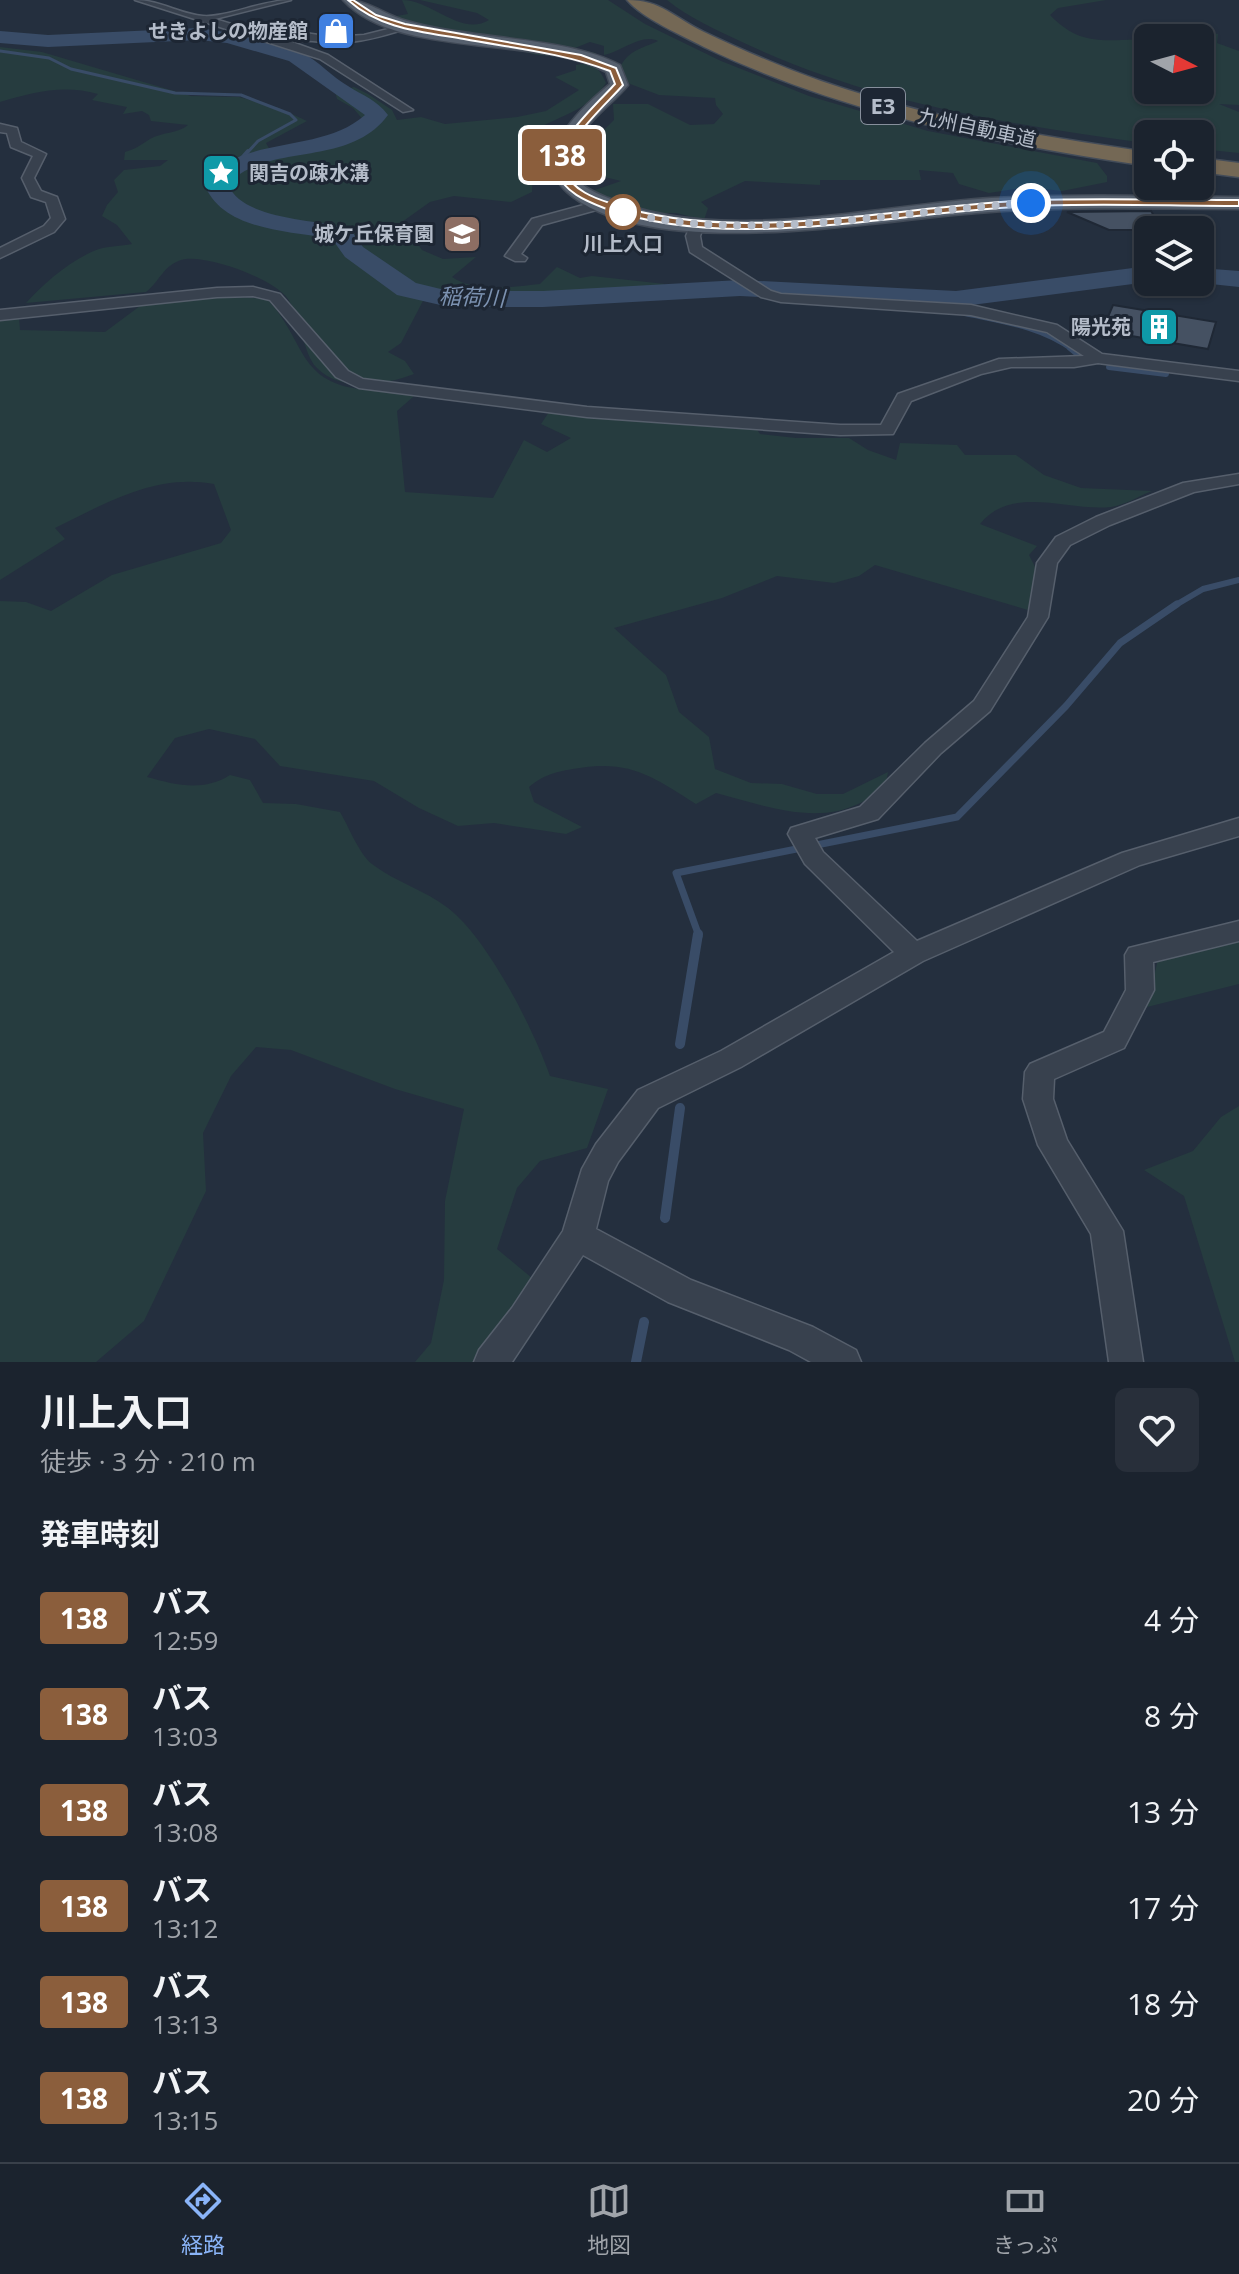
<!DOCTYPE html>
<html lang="ja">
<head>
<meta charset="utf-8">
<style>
  :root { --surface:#1b232e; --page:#282f3a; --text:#f1f3f6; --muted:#a0a4aa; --line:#39404a; --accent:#8ab4f8 }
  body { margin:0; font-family:"Open Sans","Noto Sans JP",sans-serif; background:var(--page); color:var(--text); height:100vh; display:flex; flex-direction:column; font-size:30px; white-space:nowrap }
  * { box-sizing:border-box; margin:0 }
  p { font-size:26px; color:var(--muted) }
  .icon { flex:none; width:44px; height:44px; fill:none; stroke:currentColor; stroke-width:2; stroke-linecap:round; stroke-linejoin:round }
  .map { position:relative; height:1362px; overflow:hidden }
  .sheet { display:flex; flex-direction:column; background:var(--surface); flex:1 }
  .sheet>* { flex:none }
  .badge { padding:0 16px; border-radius:6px; font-size:28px; line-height:52px }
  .needle { width:52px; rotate:96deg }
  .tools { position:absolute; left:1134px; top:24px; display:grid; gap:16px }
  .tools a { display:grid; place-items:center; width:80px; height:80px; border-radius:12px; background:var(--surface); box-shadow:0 2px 6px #0004,0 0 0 2px var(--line); font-size:40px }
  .you { position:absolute; width:40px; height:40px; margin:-20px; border:6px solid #fff; border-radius:50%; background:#1a73e8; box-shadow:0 0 0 12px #1a73e833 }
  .map>.badge { position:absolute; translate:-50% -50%; box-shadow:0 0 0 4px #fff }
  h2 { padding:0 40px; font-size:30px; line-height:72px }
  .round { display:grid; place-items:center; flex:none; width:84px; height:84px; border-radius:12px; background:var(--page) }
  .overview { display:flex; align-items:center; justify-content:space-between; height:136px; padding:0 40px }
  h1 { font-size:38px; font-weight:700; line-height:60px }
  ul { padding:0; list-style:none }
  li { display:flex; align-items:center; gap:24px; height:96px; padding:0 40px }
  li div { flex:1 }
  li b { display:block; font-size:30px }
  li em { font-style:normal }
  li .badge { min-width:88px; font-weight:700; text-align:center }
  .dock { display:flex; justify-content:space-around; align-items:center; height:112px; border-top:2px solid var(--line); background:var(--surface); font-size:22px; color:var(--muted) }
  .dock a { display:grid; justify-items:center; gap:4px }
  .dock .active { color:var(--accent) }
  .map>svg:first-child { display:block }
  .green { fill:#263c3f }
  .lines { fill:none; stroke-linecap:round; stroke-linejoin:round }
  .stream-far4 { stroke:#394c67; stroke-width:3 }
  .stream-far3 { stroke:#394c67; stroke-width:4 }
  .stream-far2 { stroke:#394c67; stroke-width:6 }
  .stream-far1 { stroke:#394c67; stroke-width:7 }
  .stream { stroke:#394c67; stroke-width:10 }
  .river { fill:#394c67; fill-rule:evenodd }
  .building { fill:#455162; stroke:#1f2835; stroke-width:2 }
  .minor-casing { stroke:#565f6c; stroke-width:3 }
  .primary-casing { stroke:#414a57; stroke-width:3 }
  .motorway-casing { stroke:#434c59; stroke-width:3 }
  .minor { fill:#38414e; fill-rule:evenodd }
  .primary { fill:#56606e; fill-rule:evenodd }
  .motorway { fill:#746855; fill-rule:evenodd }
  .line { fill:#8b5e3c; stroke:#fff; stroke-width:2 }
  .walk { stroke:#b4bcc9; stroke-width:8; stroke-dasharray:0 14.4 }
  .stop-dot { fill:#fff; stroke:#8b5e3c; stroke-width:4 }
  .labels { text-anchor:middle; stroke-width:6; stroke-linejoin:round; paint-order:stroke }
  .far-poi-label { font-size:20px; font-weight:bold; fill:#b4bcc9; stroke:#1d2633; text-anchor:end }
  .far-street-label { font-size:20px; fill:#b4bcc9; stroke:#1d2633 }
  .far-stop-label { font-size:20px; font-weight:bold; fill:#b4bcc9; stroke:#1d2633 }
  .shield { fill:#1d2633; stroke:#878f9c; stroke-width:2 }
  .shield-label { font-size:22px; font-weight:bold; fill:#b4bcc9 }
  .far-water-label { font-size:22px; font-style:italic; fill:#7c92b1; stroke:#1d2633 }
</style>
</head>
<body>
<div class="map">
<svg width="1239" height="1362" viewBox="0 0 1239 1362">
  <rect width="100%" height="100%" fill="#242f3e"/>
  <path class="green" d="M 402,0 C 432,0 461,37 489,20 L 477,13 L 420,0 L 608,0 L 645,24 L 721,61 L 809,96 L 928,131 L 1097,163 L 1107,176 L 1107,182 L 1062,191 L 1027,187 L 989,193 L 959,184 L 953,173 L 919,170 L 921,180 L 820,180 L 820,185 L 745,181 L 701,202 L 708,208 L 704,220 L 676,213 L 648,213 L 592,191 L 621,181 L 576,170 L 570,162 L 581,161 L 594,140 L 614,120 L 613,104 L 648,104 L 690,125 L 714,124 L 723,114 L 716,105 L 715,98 L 659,95 L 625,82 L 619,70 C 627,50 641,49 658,41 C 642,33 622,51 604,55 L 604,46 L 590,42 L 575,48 L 596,53 L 595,58 L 537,55 L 385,18 L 408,14 Z
    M 667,0 L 1106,0 L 1058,8 L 1050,15 C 1083,49 1106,38 1148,40 L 1148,90 L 1200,90 L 1200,38 L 1176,38 L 1195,30 L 1218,34 L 1217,43 L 1239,51 L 1239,105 L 1219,104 L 1239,112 L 1239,153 L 1200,149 L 1200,134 L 1148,134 L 1148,143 L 1145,143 C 1007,124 868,102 742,42 C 717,30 689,18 667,0 Z
    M 0,47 L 42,52 L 191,96 L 239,97 L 279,108 L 307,121 L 266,143 L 270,150 L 353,131 L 365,122 L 353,108 L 337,99 L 335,92 L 354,87 L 368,94 L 392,110 L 397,120 L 421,117 L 445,124 L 517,117 L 546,111 L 579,90 L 555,77 L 576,70 L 576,65 C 592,61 600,68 606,83 C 584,117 548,116 522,140 L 539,153 L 533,166 L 532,192 L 511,202 L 454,196 L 430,202 L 402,222 L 422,250 L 443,259 L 476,257 L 452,277 C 475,293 513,287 540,284 L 557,267 L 580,278 L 592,276 L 665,284 L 659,288 L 595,291 L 552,302 L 486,304 L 424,299 L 401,343 L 388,352 L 405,361 L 414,374 C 385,385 341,393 316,367 C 310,361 306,348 303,339 C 298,327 296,310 288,299 C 275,279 204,253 181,260 C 163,266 160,281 146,292 L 26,303 C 44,283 73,258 99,249 C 109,246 121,246 132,244 L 117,225 L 102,216 L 107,205 L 118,192 L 114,180 L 124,170 L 160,166 L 168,160 L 124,160 L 125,152 C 136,149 140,145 150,139 C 162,132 177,134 188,125 L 151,121 L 149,115 L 142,111 L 123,114 L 127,107 L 92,100 L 98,94 C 64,84 33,92 0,102 Z
    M 225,296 L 267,299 C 307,341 296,385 369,390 C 386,391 402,385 420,385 L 413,397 L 397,411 L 405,492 L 493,498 L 524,440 L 547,452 L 571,438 L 541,424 L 549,412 L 750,419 L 760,434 L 796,438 L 849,438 L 868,450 L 896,460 L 900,443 L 957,445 L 965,455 L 1016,455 L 1044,475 L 1081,488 L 1152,491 C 1139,496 1125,505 1111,507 C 1069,512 1012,484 980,524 L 1037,546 L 1029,555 L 1046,589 L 1039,603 L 1028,610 L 875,565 L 859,576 L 834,583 L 777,576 L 722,598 L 614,628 L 666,675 L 679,712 L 709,737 L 715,769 L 751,783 L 782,784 L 817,794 L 843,794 L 888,772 L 884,792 C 869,798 853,808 838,811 C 797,819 755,803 716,793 L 696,804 C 654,778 632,760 580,768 C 559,771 546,773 529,787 L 534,802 L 582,827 L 566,834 L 494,823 L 458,826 L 419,808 L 374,781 L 280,766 L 255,739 L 209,729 L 175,738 L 147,777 C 176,785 203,792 230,775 L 250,780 L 263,803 L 296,804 L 340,812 C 349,827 359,854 372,864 C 395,882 425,890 448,908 C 488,939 533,1028 550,1076 L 608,1089 L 587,1148 L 540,1161 L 517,1188 L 497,1249 L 538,1283 L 483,1362 L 415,1362 L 431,1343 L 444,1280 L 445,1201 L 464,1109 L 395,1089 L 291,1050 L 256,1047 L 231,1076 L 203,1133 L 206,1191 L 144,1321 L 96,1362 L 0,1362 L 0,601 L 26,602 L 51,611 L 112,575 L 221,543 L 231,530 L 214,484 C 156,473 106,503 55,528 L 65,539 L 0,580 L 0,319 L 19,317 L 20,330 L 105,332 L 144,303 Z
    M 1239,942 L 1239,984 L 1147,1007 L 1159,955 L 1188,944 Z
    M 1239,1106 L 1239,1362 L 1235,1362 L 1184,1196 L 1144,1170 L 1193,1151 L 1221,1117 Z"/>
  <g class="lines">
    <path class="stream-far4" d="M 0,51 L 49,58 L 71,69 L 175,93 L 241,95 L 290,114 L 296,120 L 258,141 L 247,153"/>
    <path class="stream-far3" d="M 234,167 L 248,151
      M 936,298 L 945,303
      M 965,314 C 1002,322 1041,327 1072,350"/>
    <path class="stream-far2" d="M 1070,348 L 1081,357
      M 1109,367 L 1166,374
      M 1174,606 L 1203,589 L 1239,580"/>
    <path class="stream-far1" d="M 699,936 L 676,873 L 957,817 L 1066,706 L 1120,643 L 1177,604"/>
    <path class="stream" d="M 680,1044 L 698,934
      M 665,1218 L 680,1108
      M 636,1362 L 644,1322"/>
    <path class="river" d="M 199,28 C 230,33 274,39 302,53 C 319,61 332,77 348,86 C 363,96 376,99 388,115 C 348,169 269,141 228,184 C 241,219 311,219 343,227 L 353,233 L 363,247 L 416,283 L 449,291 L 543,291 L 740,280 L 956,291 L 1148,266 L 1148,282 L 956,307 L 740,296 L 543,307 L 449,307 L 397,295 L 345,257 L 335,243 L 327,238 C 285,231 220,229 204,183 C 239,134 320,155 365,115 L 289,61 L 227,43 L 199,40 L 48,47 L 0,43 L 0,31 L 48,35 Z
      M 1200,268 L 1239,271 L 1239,287 L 1192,282 L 1200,282 Z"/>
  </g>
  <path class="building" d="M 1151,211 L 1163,230 L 1109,230 L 1067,212 Z
    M 1113,305 L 1216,322 L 1208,349 L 1102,331 Z"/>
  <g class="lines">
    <defs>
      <path id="minor" d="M 135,0 C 159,0 180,14 203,16 C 225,18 263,0 291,0 L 215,19 L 280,39 L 305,33 L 332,37 L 364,35 L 408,24 L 408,28 C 384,36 362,42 337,43 C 321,43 308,38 292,42 L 328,55 L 413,110 L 403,112 L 320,59 Z
        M 0,124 L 17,128 L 21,142 L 46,154 L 34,178 L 41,191 L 57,197 L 65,219 L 54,232 L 0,258 L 0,248 L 44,226 L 51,218 L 46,202 L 31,197 L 22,178 L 33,156 L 11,147 L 7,133 L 0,132 Z
        M 602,200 L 609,204 L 607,207 L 542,225 L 521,254 L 527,258 L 525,261 L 515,261 L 505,256 L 532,219 Z
        M 697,221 L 704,225 L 700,236 L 702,247 L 771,291 L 781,294 L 971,305 L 1057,325 L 1102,354 L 1239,371 L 1239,381 L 1098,363 L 1074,367 L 1011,367 L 981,374 L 911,401 L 893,434 L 840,435 L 587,417 L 359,388 L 336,377 L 270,300 L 253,296 L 217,297 L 0,320 L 0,310 L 217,288 L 253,287 L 280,294 L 348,371 L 363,379 L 587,407 L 840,425 L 881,425 L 898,394 L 999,359 L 1084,356 L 1047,332 L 971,315 L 781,302 L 761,297 L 690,252 L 686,236 L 692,222 Z
        M 1239,474 L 1239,484 L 1194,492 L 1110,525 L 1070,545 L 1057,563 L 1048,617 L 990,711 L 941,753 L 878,819 L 815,838 L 823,852 L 917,941 L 1122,853 L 1239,818 L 1239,836 L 1140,865 L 923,961 L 741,1067 L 658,1108 L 618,1162 L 608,1181 L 596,1229 L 691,1280 L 813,1327 L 856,1350 L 861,1362 L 811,1362 L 789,1350 L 668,1302 L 583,1255 L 512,1362 L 474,1362 L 479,1350 L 512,1308 L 563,1231 L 582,1169 L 596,1144 L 638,1090 L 721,1051 L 894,952 L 805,864 L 788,834 L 791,828 L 860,807 L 925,743 L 974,701 L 1028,617 L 1037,563 L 1056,537 L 1096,517 L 1183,483 Z
        M 1239,921 L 1239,941 L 1153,962 L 1154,990 L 1124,1048 L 1054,1079 L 1053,1099 L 1067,1140 L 1123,1231 L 1143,1362 L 1109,1362 L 1091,1234 L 1038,1145 L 1023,1099 L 1025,1072 L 1030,1064 L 1104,1032 L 1126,990 L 1125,955 L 1129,948 Z"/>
      <path id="primary" d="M 343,0 C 370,0 382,14 407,21 C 470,40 566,36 620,65 L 628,85 C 610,108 567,132 573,168 C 575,185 594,192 608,198 C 719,246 874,205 991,198 C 1073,194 1156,196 1239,197 L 1239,209 C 1156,209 1073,206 990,212 C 884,218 651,266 567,192 C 527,157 582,107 610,84 L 606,72 C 540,35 398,60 343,0 Z"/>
      <path id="motorway" d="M 627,0 C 662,0 674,18 704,32 C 742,50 781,67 821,81 C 927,118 1038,136 1148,152 L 1148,166 C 996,144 844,114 704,47 C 683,36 642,18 627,0 Z
        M 1200,158 L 1239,163 L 1239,177 L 1200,172 Z"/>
    </defs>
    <use href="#minor" class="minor-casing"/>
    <use href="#primary" class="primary-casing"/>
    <use href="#motorway" class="motorway-casing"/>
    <use href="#minor" class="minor"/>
    <use href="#primary" class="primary"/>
    <use href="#motorway" class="motorway"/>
  </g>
  <path class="line" d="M 348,0 L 353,0 L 376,15 L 405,24 L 581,55 L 616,68 L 623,85 C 609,102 555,148 566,173 C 573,190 594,198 610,203 C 735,247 901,205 1032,200 C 1101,198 1170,200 1239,200 L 1239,206 C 1170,206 1101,203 1032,206 C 896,211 735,254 604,208 C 586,201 564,192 557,172 C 548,147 600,101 615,84 L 610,71 C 563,53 513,48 464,39 C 423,32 380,29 348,0 Z"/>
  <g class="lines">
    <path class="walk" d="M 623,212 C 749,244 902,210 1031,203"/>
  </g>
  <defs>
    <symbol id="shop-square" viewBox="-11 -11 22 22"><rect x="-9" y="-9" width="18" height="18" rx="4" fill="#3f7fe0" stroke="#1d2633"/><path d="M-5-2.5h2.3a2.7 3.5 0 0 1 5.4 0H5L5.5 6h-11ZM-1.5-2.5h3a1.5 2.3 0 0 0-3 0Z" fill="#fff"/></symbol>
    <symbol id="sight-square" viewBox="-11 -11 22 22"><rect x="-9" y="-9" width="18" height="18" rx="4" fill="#0f9aa8" stroke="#1d2633"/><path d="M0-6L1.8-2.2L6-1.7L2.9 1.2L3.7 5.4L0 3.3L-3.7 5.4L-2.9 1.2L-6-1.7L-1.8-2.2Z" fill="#fff"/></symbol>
    <symbol id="school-square" viewBox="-11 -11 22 22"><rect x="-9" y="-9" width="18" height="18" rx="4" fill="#8d6e63" stroke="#1d2633"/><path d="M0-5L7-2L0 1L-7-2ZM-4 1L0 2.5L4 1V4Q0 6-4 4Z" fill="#fff"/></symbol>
    <symbol id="building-square" viewBox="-11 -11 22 22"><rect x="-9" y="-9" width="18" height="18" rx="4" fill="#0f9aa8" stroke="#1d2633"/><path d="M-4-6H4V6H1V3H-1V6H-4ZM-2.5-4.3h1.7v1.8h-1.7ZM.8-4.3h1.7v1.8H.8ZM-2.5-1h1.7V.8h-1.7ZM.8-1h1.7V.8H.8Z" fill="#fff"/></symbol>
  </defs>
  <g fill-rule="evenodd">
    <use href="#shop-square" x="314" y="9" width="44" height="44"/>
    <use href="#sight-square" x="199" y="151" width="44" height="44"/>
    <use href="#school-square" x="440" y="212" width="44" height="44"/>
    <use href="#building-square" x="1137" y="305" width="44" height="44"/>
  </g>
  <circle class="stop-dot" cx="623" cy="212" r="16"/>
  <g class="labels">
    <g class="far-poi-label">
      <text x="308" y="38">せきよしの物産館</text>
      <text x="249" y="180" text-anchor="start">関吉の疎水溝</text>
      <text x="434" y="241">城ケ丘保育園</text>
      <text x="1131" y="334">陽光苑</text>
    </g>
    <g class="far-street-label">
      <text transform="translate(977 128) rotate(12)" y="7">九州自動車道</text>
    </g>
    <g class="far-stop-label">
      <text x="623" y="251">川上入口</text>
    </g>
    <rect class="shield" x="861" y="88" width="44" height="36" rx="6"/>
    <g class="shield-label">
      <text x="883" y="114">E3</text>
    </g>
    <g class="far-water-label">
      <text transform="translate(472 297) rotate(2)" y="8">稲荷川</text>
    </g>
  </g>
</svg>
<div class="tools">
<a><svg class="needle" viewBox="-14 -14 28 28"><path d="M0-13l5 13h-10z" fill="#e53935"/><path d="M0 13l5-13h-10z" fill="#a0a4aa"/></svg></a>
<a><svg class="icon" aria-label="locate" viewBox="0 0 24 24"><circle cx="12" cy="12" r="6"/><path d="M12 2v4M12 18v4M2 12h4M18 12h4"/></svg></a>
<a><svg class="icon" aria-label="layers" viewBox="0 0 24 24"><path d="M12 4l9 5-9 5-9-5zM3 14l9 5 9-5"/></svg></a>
</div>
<div class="you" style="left:1031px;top:203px"></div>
<b class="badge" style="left:562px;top:155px;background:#8b5e3c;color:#fff">138</b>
</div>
<section class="sheet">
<div class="overview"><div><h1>川上入口</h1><p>徒歩 · 3 分 · 210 m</p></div><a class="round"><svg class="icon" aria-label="heart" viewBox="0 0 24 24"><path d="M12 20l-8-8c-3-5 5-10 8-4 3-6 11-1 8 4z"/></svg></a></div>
<h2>発車時刻</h2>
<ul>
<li><span class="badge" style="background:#8b5e3c;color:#fff">138</span><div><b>バス</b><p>12:59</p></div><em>4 分</em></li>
<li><span class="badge" style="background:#8b5e3c;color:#fff">138</span><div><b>バス</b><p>13:03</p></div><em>8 分</em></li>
<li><span class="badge" style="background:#8b5e3c;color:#fff">138</span><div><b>バス</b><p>13:08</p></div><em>13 分</em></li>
<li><span class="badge" style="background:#8b5e3c;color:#fff">138</span><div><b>バス</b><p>13:12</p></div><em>17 分</em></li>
<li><span class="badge" style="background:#8b5e3c;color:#fff">138</span><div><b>バス</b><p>13:13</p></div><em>18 分</em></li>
<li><span class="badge" style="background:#8b5e3c;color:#fff">138</span><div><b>バス</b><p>13:15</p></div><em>20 分</em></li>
</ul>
</section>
<nav class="dock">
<a class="active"><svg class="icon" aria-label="directions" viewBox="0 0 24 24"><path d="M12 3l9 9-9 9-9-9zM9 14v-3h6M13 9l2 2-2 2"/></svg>経路</a>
<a><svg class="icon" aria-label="map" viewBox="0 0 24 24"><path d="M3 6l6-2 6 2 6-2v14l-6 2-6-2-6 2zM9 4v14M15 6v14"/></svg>地図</a>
<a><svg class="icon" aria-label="tickets" viewBox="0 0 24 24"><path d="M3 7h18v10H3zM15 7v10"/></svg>きっぷ</a>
</nav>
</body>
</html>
